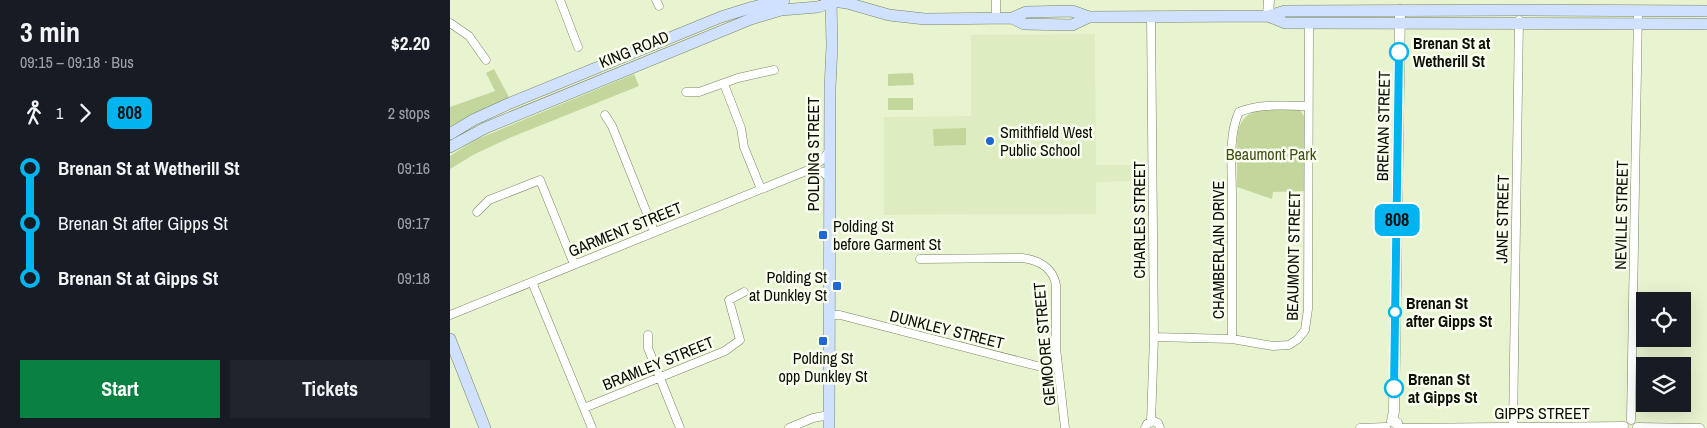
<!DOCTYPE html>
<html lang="en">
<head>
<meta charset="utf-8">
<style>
  :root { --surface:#171b24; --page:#20242c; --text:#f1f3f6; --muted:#9ea1a6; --accent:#0b8043 }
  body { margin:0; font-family:"Archivo Narrow",sans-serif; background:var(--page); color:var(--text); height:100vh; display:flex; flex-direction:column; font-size:19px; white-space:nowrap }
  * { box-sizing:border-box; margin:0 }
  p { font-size:16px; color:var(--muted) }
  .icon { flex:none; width:28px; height:28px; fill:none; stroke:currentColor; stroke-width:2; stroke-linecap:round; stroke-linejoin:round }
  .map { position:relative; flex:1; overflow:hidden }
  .panel { display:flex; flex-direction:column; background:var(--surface); width:450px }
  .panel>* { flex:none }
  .badge { padding:0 10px; border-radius:8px; font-size:18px; line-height:32px }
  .controls { position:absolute; left:1186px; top:292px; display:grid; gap:10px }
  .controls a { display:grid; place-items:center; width:55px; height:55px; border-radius:0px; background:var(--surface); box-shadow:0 5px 20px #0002; font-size:25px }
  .map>.badge { position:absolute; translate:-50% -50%; box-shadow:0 0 0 2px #fff }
  .legs { display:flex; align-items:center; gap:8px; height:55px; padding:0 20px; font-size:16px }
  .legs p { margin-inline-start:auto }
  .summary { display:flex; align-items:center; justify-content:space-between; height:85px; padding:0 20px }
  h1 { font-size:28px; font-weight:700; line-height:38px }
  .button { display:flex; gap:10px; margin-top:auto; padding:10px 20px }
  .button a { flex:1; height:58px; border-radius:0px; background:var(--accent); color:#fff; font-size:20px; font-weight:700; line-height:58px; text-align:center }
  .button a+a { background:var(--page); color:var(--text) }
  ul { padding:0 20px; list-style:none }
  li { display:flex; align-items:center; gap:18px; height:55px; font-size:19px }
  li i { display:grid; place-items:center; width:8px; height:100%; margin:0 6px; background:currentColor }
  li i::after { content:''; width:12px; height:12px; margin:-6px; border:4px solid; border-radius:50%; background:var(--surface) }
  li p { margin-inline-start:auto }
  li:first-child i { background:linear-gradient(#0000 50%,currentColor 0) }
  li:last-child i { background:linear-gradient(currentColor 50%,#0000 0) }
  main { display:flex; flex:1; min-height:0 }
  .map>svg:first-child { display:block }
  .built { fill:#deedc1 }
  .green { fill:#c3d79c }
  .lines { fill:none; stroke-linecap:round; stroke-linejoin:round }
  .minor-casing { stroke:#7a8565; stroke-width:9 }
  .tertiary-casing { stroke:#7a8565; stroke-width:11 }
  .secondary-casing { stroke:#7a8565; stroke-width:12 }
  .minor { stroke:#fff; stroke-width:8 }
  .tertiary { stroke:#fff; stroke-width:10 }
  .secondary { stroke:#cfe1ff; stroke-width:11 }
  .line-1-casing { stroke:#fff; stroke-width:11 }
  .line-1 { stroke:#00b5ef; stroke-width:8 }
  .stop-1-dot { fill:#fff; stroke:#00b5ef; stroke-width:2.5 }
  .poi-dot { fill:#1f67d2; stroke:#f9feef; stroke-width:2 }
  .labels { text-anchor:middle; stroke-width:5; stroke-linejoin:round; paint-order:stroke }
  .stop-label { font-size:16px; font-weight:bold; fill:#0a0e04; stroke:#f9feef; text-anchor:start }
  .street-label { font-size:16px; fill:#0a0e04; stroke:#f9feef }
  .poi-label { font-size:16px; fill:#0a0e04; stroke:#f9feef; text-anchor:start }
  .park-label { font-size:16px; fill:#3f4e12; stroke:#f9feef }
</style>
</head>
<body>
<main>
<section class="panel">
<div class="summary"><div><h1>3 min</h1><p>09:15 – 09:18 · Bus</p></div><b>$2.20</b></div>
<div class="legs"><svg class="icon" aria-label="walk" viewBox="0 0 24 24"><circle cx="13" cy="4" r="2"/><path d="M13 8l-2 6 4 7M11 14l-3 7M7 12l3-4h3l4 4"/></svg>1<svg class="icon" aria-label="forward" viewBox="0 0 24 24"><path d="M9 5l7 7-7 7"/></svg><b class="badge" style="background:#00b5ef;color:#111">808</b><p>2 stops</p></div>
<ul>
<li><i style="color:#00b5ef"></i><b>Brenan St at Wetherill St</b><p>09:16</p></li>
<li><i style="color:#00b5ef"></i><span>Brenan St after Gipps St</span><p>09:17</p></li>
<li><i style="color:#00b5ef"></i><b>Brenan St at Gipps St</b><p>09:18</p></li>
</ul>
<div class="button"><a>Start</a><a>Tickets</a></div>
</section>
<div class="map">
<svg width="1257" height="428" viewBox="0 0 1257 428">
  <rect width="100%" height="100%" fill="#e8f4d0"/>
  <path class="built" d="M 645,34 L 646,165 L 690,165 L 690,181 L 646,182 L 646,214 L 434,215 L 434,117 L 521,116 L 521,35 Z"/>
  <path class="green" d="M 44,69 L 60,99 L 0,130 L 0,107 L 45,91 L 36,73 Z
    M 463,73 L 464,85 L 438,86 L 438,74 Z
    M 184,74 L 189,86 L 57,139 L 23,155 L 0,169 L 0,156 L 25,140 Z
    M 463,98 L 463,110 L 438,110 L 438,98 Z
    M 812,109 L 850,110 L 855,118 L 854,191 L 823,192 L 822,199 L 787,187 C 787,176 787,166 787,155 C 787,132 786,116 812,109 Z
    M 516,128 L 516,145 L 484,146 L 483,129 Z"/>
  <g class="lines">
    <defs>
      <path id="minor" d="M 110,0 L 128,47
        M 206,0 L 209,6
        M 546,18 L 546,0
        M 0,23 L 19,36 L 36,60
        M 274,84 L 291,128 L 294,147 L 311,189
        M 236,92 L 249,92 L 288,78 L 324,70
        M 155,115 L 162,126 L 204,231
        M 361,169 L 373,172 L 380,179
        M 27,212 L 39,200 L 90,180 L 124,264
        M 470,259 L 572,258 C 589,260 603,268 606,285 L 606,348 L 615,428
        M 82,282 L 142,428
        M 0,315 L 361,169 L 374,158 L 379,151
        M 379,315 L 390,315 L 595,368 L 608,367
        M 198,335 L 198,348 L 230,428
        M 704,337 L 782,339 L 823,346 L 839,345 L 848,339 L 855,330 L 858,309 L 859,23
        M 782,339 C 782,291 782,244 782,196 C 782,171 778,135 789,112 C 811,103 835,106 858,106
        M 134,408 L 275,351 L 290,340 L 279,300 L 294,292
        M 1181,420 L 1188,10
        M 701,422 L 704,337 L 701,17
        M 1187,427 L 1250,428
        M 339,428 L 363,418 L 379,415
        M 695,428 L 697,424 L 704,421 L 708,423 L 710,428
        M 910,428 L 936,427
        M 950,428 L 1174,426
        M 1063,428 L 1069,20"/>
      <path id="tertiary" d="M 818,16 L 819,0
        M 942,421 L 944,411 L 950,10
        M 942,421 L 947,423 L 949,428"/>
      <path id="secondary" d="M 376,0 L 397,3 L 439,15 L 475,19 L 562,18 L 576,12 L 622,11 L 639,17 L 818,16 L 835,11 L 1069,10 L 1257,11
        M 818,16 L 835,23 L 1257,24
        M 562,18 L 574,24 L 622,25 L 639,17
        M 0,134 L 23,120 L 58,104 L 271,17 L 303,7 L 334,0
        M 0,147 L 35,128 L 301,19 L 331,10 L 368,7 L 381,2
        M 0,339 L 35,428
        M 379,428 L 380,88 L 382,46 L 381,0"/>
    </defs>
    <use href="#minor" class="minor-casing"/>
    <use href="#tertiary" class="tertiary-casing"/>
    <use href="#secondary" class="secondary-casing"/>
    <use href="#minor" class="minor"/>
    <use href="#tertiary" class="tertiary"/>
    <use href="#secondary" class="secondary"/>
  </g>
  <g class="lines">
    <defs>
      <path id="line-1" d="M 944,388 L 949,52"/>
    </defs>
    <use href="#line-1" class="line-1-casing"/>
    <use href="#line-1" class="line-1"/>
  </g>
  <g class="stop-1-dot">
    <circle cx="949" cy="52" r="9"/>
    <circle cx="945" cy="312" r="6"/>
    <circle cx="944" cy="388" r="9"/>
  </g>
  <g class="poi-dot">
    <circle cx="540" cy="141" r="5"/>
    <rect x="368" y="230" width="10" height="10" rx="2.5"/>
    <rect x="382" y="281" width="10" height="10" rx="2.5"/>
    <rect x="368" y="336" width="10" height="10" rx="2.5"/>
  </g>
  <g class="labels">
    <g class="stop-label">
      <text x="963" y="49">Brenan St at<tspan x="963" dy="18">Wetherill St</tspan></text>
      <text x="956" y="309">Brenan St<tspan x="956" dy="18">after Gipps St</tspan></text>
      <text x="958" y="385">Brenan St<tspan x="958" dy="18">at Gipps St</tspan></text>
    </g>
    <g class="street-label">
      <text transform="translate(184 49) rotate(-22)" y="6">KING ROAD</text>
      <text transform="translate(933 126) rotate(-89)" y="6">BRENAN STREET</text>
      <text transform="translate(363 154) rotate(-90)" y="6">POLDING STREET</text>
      <text transform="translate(1171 215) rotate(-89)" y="6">NEVILLE STREET</text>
      <text transform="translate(1052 219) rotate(-89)" y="6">JANE STREET</text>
      <text transform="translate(689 220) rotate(-90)" y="6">CHARLES STREET</text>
      <text transform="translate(175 229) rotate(-22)" y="6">GARMENT STREET</text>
      <text transform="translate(768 250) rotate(-90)" y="6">CHAMBERLAIN DRIVE</text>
      <text transform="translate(843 256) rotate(-89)" y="6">BEAUMONT STREET</text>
      <text transform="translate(497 329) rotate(14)" y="6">DUNKLEY STREET</text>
      <text transform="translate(594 344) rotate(-95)" y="6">GEMOORE STREET</text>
      <text transform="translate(208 363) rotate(-22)" y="6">BRAMLEY STREET</text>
      <text x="1092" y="419">GIPPS STREET</text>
    </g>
    <g class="poi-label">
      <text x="550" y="138">Smithfield West<tspan x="550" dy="18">Public School</tspan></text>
      <text x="383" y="232">Polding St<tspan x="383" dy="18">before Garment St</tspan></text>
      <text x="377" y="283" text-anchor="end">Polding St<tspan x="377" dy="18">at Dunkley St</tspan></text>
      <text x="373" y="364" text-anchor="middle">Polding St<tspan x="373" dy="18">opp Dunkley St</tspan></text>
    </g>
    <g class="park-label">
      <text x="821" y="160">Beaumont Park</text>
    </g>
  </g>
</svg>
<div class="controls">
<a><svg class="icon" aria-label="locate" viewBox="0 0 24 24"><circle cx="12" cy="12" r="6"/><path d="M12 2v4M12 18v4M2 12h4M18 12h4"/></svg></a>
<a><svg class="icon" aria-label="layers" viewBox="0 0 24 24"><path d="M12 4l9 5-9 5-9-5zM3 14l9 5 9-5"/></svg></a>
</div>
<b class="badge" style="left:947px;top:220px;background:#00b5ef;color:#111">808</b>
</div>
</main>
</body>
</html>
